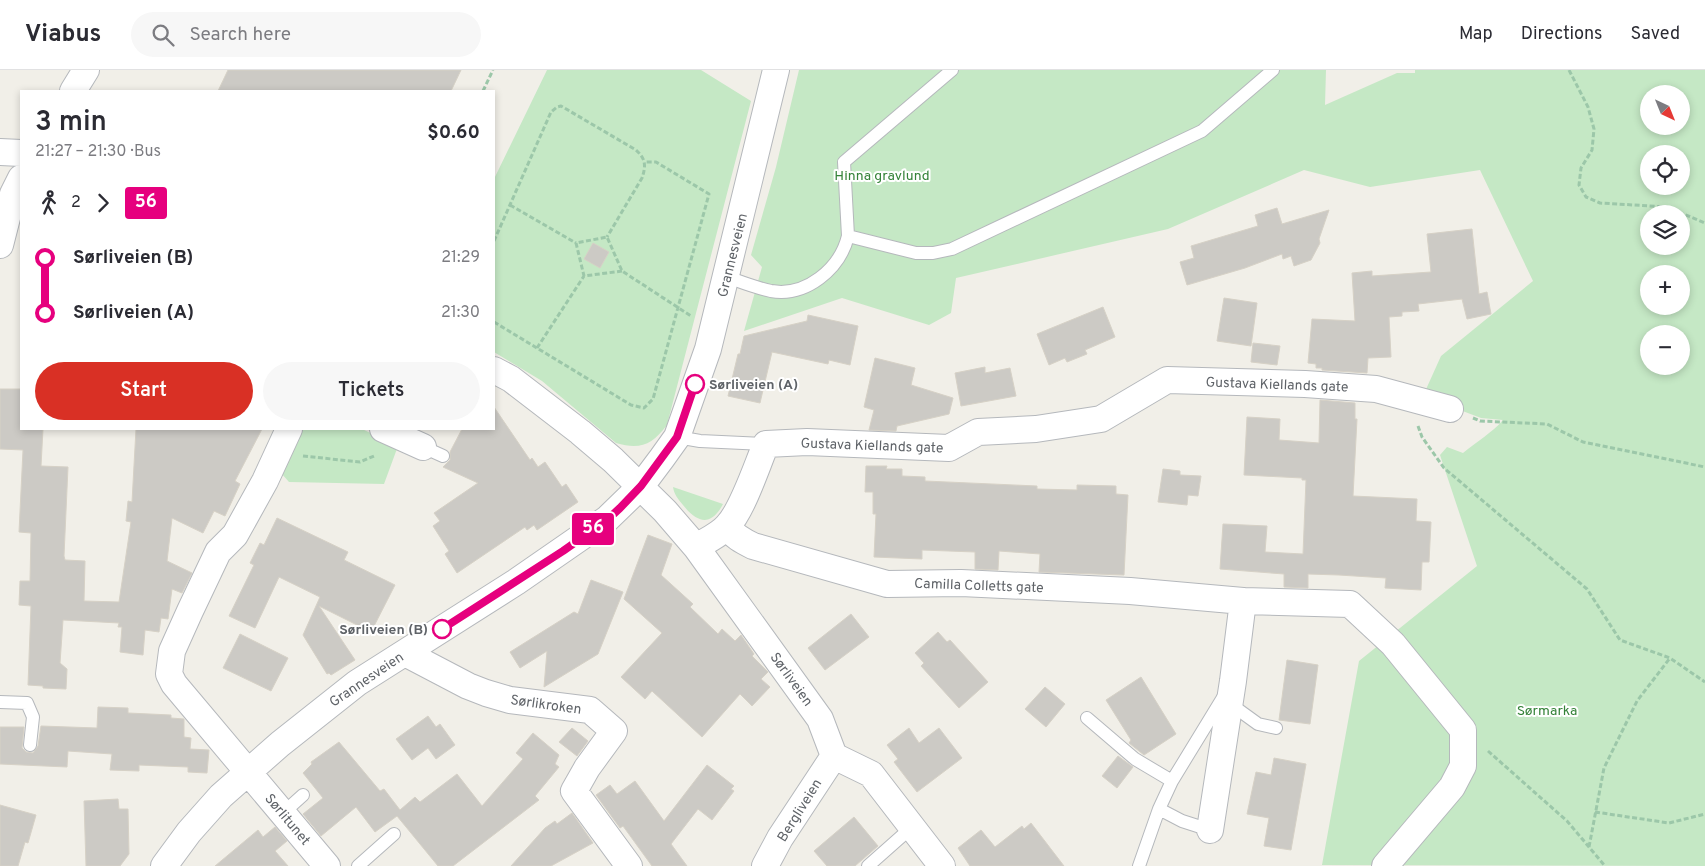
<!DOCTYPE html>
<html lang="en">
<head>
<meta charset="utf-8">
<style>
  :root { --surface:#fff; --page:#f7f7f7; --text:#2b2b33; --muted:#7c7c81; --line:#e1e1e2; --accent:#d93025 }
  body { margin:0; font-family:Overpass,sans-serif; background:var(--page); color:var(--text); height:100vh; display:flex; flex-direction:column; font-size:19px; white-space:nowrap }
  * { box-sizing:border-box; margin:0 }
  p { font-size:16px; color:var(--muted) }
  .icon { flex:none; width:28px; height:28px; fill:none; stroke:currentColor; stroke-width:2; stroke-linecap:round; stroke-linejoin:round }
  .map { position:relative; flex:1; overflow:hidden }
  .details { position:absolute; left:20px; top:20px; width:475px; height:340px; display:flex; flex-direction:column; background:var(--surface); border-radius:0px; box-shadow:0 2px 8px #0003 }
  .details>* { flex:none }
  .badge { padding:0 10px; border-radius:4px; font-size:18px; line-height:32px }
  .needle { width:32px; rotate:137deg }
  .controls { position:absolute; left:1640px; top:15px; display:grid; gap:10px }
  .controls a { display:grid; place-items:center; width:50px; height:50px; border-radius:50%; background:var(--surface); box-shadow:0 2px 8px #0003; font-size:25px }
  .map>.badge { position:absolute; translate:-50% -50%; box-shadow:0 0 0 2px #fff }
  .legs { display:flex; align-items:center; gap:8px; height:55px; padding:0 15px; font-size:16px }
  .legs p { margin-inline-start:auto }
  .headline { display:flex; align-items:center; justify-content:space-between; height:85px; padding:0 15px }
  h1 { font-size:28px; font-weight:600; line-height:38px }
  .button { display:flex; gap:10px; margin-top:auto; padding:10px 15px }
  .button a { flex:1; height:58px; border-radius:30px; background:var(--accent); color:#fff; font-size:20px; font-weight:600; line-height:58px; text-align:center }
  .button a+a { background:var(--page); color:var(--text) }
  ul { padding:0 15px; list-style:none }
  li { display:flex; align-items:center; gap:18px; height:55px; font-size:19px }
  li i { display:grid; place-items:center; width:8px; height:100%; margin:0 6px; background:currentColor }
  li i::after { content:''; width:12px; height:12px; margin:-6px; border:4px solid; border-radius:50%; background:var(--surface) }
  li p { margin-inline-start:auto }
  li:first-child i { background:linear-gradient(#0000 50%,currentColor 0) }
  li:last-child i { background:linear-gradient(currentColor 50%,#0000 0) }
  header { display:flex; align-items:center; gap:30px; box-sizing:border-box; height:70px; padding:0 25px; background:var(--surface); border-bottom:1px solid var(--line) }
  header strong { font-size:24px }
  nav { display:flex; gap:28px; margin-inline-start:auto; font-size:18px }
  .search { width:350px; height:45px; background:var(--page); display:flex; align-items:center; gap:12px; box-sizing:border-box; padding:0 18px; border-radius:28px; color:var(--muted); font-size:19px }
  .map>svg:first-child { display:block }
  .green { fill:#c5e8c5; fill-rule:evenodd }
  .building { fill:#cccac5; stroke:#d6d1c6 }
  .lines { fill:none; stroke-linecap:round; stroke-linejoin:round }
  .service-casing { stroke:#b5b8bc; stroke-width:14 }
  .minor-casing { stroke:#b5b8bc; stroke-width:28 }
  .path { stroke:#9cc7a9; stroke-width:3; stroke-dasharray:5 2.5; stroke-linecap:butt }
  .service { stroke:#fff; stroke-width:12 }
  .minor { stroke:#fff; stroke-width:26 }
  .line-1-casing { stroke:#fff; stroke-width:11 }
  .line-1 { stroke:#e6007e; stroke-width:8 }
  .stop-1-dot { fill:#fff; stroke:#e6007e; stroke-width:2.5 }
  .labels { text-anchor:middle; stroke-width:4; stroke-linejoin:round; paint-order:stroke }
  .park-label { font-size:14px; fill:#348238; stroke:#fff }
  .street-label { font-size:14px; fill:#5f6368; stroke:#fff }
  .stop-label { font-size:14px; font-weight:bold; fill:#5f6368; stroke:#fff; text-anchor:start }
</style>
</head>
<body>
<header>
<strong>Viabus</strong>
<div class="search"><svg class="icon" aria-label="search" viewBox="0 0 24 24"><circle cx="10" cy="10" r="6"/><path d="M15 15l6 6"/></svg>Search here</div>
<nav><a>Map</a><a>Directions</a><a>Saved</a></nav>
</header>
<div class="map">
<svg width="1705" height="796" viewBox="0 0 1705 796">
  <rect width="100%" height="100%" fill="#f1efe8"/>
  <path class="green" d="M 547,0 L 701,0 L 751,31 L 667,355 C 652,375 640,380 616,373 L 542,311 L 494,282 L 494,109 Z
    M 799,0 L 1326,0 L 1325,35 L 1397,3 L 1415,3 L 1415,0 L 1705,0 L 1705,796 L 1322,795 L 1359,591 L 1477,496 L 1440,385 L 1447,377 L 1463,383 C 1476,372 1493,362 1503,350 L 1481,348 L 1423,326 L 1441,286 L 1533,211 L 1480,100 L 1370,117 L 1304,100 L 1168,159 L 956,208 L 951,243 L 929,255 L 842,228 L 744,261 L 762,197 L 751,185 L 776,97 ZM 1649,24 L 1681,24 L 1681,56 L 1649,56 ZM 1649,84 L 1681,84 L 1681,116 L 1649,116 ZM 1649,144 L 1681,144 L 1681,176 L 1649,176 ZM 1649,204 L 1681,204 L 1681,236 L 1649,236 ZM 1649,264 L 1681,264 L 1681,296 L 1649,296 Z
    M 298,359 L 362,359 L 398,376 L 384,414 L 289,412 L 281,403 Z
    M 673,417 L 723,434 C 711,457 697,453 683,435 C 678,429 674,424 673,417 Z"/>
  <path class="building" d="M 228,0 L 461,0 L 451,21 L 218,21 Z
    M 1277,138 L 1282,154 L 1329,140 L 1319,169 L 1320,173 L 1311,190 L 1294,196 L 1291,186 L 1283,189 L 1282,184 L 1245,198 L 1187,215 L 1180,192 L 1194,188 L 1191,176 L 1258,156 L 1255,145 Z
    M 1472,159 L 1479,224 L 1487,222 L 1491,244 L 1467,249 L 1462,229 L 1418,234 L 1419,241 L 1402,242 L 1402,246 L 1389,247 L 1391,287 L 1368,288 L 1367,303 L 1322,300 L 1322,298 L 1316,298 L 1316,294 L 1308,293 L 1312,249 L 1355,251 L 1352,203 L 1372,201 L 1372,206 L 1431,202 L 1427,164 Z
    M 593,173 L 609,182 L 600,198 L 584,189 Z
    M 1224,228 L 1257,233 L 1251,276 L 1217,271 Z
    M 1103,237 L 1115,267 L 1085,280 L 1087,284 L 1067,292 L 1065,288 L 1049,295 L 1037,264 Z
    M 808,245 L 858,256 L 850,295 L 829,290 L 828,294 L 772,282 L 760,333 L 728,326 L 738,284 L 740,284 L 744,266 L 807,251 Z
    M 1253,273 L 1280,276 L 1277,295 L 1251,292 Z
    M 875,288 L 915,298 L 911,315 L 953,328 L 949,344 L 897,356 L 896,361 L 869,360 L 874,340 L 864,337 Z
    M 985,297 L 985,303 L 1010,298 L 1016,326 L 961,336 L 955,303 Z
    M 0,319 L 21,319 L 21,359 L 43,359 L 41,396 L 68,397 L 64,486 L 65,490 L 85,491 L 84,531 L 119,532 L 131,452 L 126,451 L 128,431 L 132,432 L 136,359 L 262,359 L 235,411 L 240,414 L 225,446 L 214,441 L 203,463 L 172,448 L 167,491 L 192,503 L 182,523 L 172,519 L 168,549 L 161,548 L 159,562 L 145,560 L 143,585 L 120,582 L 122,557 L 118,557 L 119,553 L 63,550 L 60,593 L 67,599 L 66,619 L 43,618 L 43,616 L 28,615 L 31,536 L 19,535 L 20,511 L 30,511 L 31,463 L 19,462 L 23,380 L 0,379 Z
    M 1320,330 L 1355,333 L 1355,349 L 1357,349 L 1353,426 L 1417,429 L 1416,451 L 1431,452 L 1429,492 L 1422,492 L 1421,520 L 1385,518 L 1386,508 L 1339,505 L 1308,504 L 1308,518 L 1284,517 L 1284,504 L 1220,499 L 1223,454 L 1267,456 L 1265,482 L 1303,484 L 1306,410 L 1302,410 L 1302,408 L 1244,405 L 1247,347 L 1280,349 L 1279,370 L 1319,373 Z
    M 494,337 L 530,390 L 532,388 L 538,397 L 545,392 L 562,417 L 566,414 L 578,432 L 537,460 L 534,455 L 527,460 L 525,457 L 457,503 L 445,484 L 449,481 L 433,456 L 440,451 L 434,443 L 478,413 L 443,397 L 450,390 L 450,382 L 462,359 L 494,359 Z
    M 866,396 L 887,396 L 886,399 L 902,399 L 902,406 L 925,407 L 925,411 L 1037,416 L 1037,419 L 1077,420 L 1077,415 L 1116,416 L 1116,424 L 1128,425 L 1124,505 L 1039,502 L 1040,484 L 999,481 L 998,500 L 975,499 L 975,482 L 922,480 L 922,489 L 874,487 L 876,444 L 873,444 L 873,422 L 865,422 Z
    M 1163,399 L 1180,401 L 1180,405 L 1201,406 L 1198,426 L 1188,425 L 1187,435 L 1158,432 Z
    M 277,448 L 348,482 L 344,490 L 395,515 L 371,562 L 319,536 L 355,590 L 331,605 L 329,603 L 327,604 L 303,565 L 320,527 L 279,507 L 255,558 L 229,546 L 254,495 L 250,493 L 260,473 L 264,475 Z
    M 648,465 L 672,474 L 661,505 L 693,534 L 690,537 L 718,564 L 722,559 L 735,571 L 741,565 L 754,584 L 752,586 L 768,602 L 761,609 L 770,617 L 752,636 L 740,624 L 702,667 L 652,621 L 645,629 L 621,607 L 662,563 L 624,529 Z
    M 591,510 L 623,522 L 598,584 L 544,617 L 547,581 L 520,598 L 510,582 L 574,542 L 578,544 Z
    M 851,544 L 869,567 L 825,600 L 808,578 Z
    M 938,562 L 947,572 L 950,570 L 988,612 L 959,638 L 921,596 L 924,593 L 915,583 Z
    M 240,564 L 288,588 L 271,621 L 223,598 Z
    M 1287,590 L 1318,595 L 1310,654 L 1279,650 Z
    M 1141,607 L 1176,664 L 1144,685 L 1129,673 L 1131,670 L 1106,630 Z
    M 1045,617 L 1065,634 L 1046,657 L 1025,639 Z
    M 98,637 L 128,638 L 128,643 L 171,645 L 171,648 L 184,649 L 184,667 L 191,668 L 190,679 L 209,680 L 207,703 L 188,702 L 188,697 L 139,695 L 139,701 L 110,700 L 112,684 L 68,681 L 67,697 L 0,694 L 0,657 L 24,657 L 22,678 L 26,682 L 33,683 L 38,676 L 41,656 L 97,658 Z
    M 428,646 L 436,657 L 440,654 L 455,675 L 436,689 L 428,678 L 412,690 L 396,669 Z
    M 572,658 L 588,671 L 577,686 L 559,672 Z
    M 909,658 L 919,673 L 939,658 L 962,688 L 917,722 L 894,692 L 898,689 L 887,675 Z
    M 533,663 L 559,685 L 555,694 L 559,697 L 535,726 L 539,730 L 453,796 L 438,796 L 397,746 L 375,762 L 356,737 L 321,766 L 303,744 L 323,728 L 303,703 L 312,694 L 311,692 L 339,672 L 380,721 L 384,719 L 400,740 L 415,727 L 420,732 L 457,704 L 482,736 L 523,689 L 516,683 Z
    M 1118,686 L 1133,697 L 1117,718 L 1102,706 Z
    M 1274,688 L 1306,694 L 1291,780 L 1264,776 L 1269,748 L 1247,744 L 1256,702 L 1271,705 Z
    M 707,695 L 734,716 L 731,719 L 734,721 L 712,750 L 698,739 L 671,774 L 687,796 L 652,796 L 623,756 L 620,758 L 596,725 L 610,715 L 617,724 L 635,711 L 664,751 Z
    M 118,729 L 119,739 L 128,739 L 129,784 L 120,796 L 86,796 L 84,731 Z
    M 0,735 L 36,745 L 28,773 L 25,772 L 18,796 L 0,796 Z
    M 572,743 L 593,773 L 551,796 L 511,796 L 545,758 L 555,751 L 557,754 Z
    M 854,747 L 878,776 L 855,796 L 827,796 L 814,781 Z
    M 1031,753 L 1064,796 L 970,796 L 958,778 L 981,760 L 995,777 L 1022,756 L 1024,759 Z
    M 275,757 L 287,771 L 275,781 L 288,796 L 215,796 L 258,760 L 263,767 Z"/>
  <g class="lines">
    <defs>
      <path id="service" d="M 848,166 L 916,183 L 933,183 L 952,179 L 1202,61 L 1273,0
        M 727,207 C 741,212 756,218 771,221 C 806,227 840,199 848,166 L 844,92 L 952,0
        M 677,367 L 700,371 L 766,374
        M 423,377 L 443,386
        M 0,632 L 27,633 L 33,647 L 30,675
        M 1229,633 L 1258,654 L 1276,658
        M 1087,648 L 1135,689 L 1172,711
        M 1159,739 L 1182,751 L 1210,760
        M 283,743 L 303,725
        M 358,796 L 394,764
        M 868,796 L 912,757
        M 1139,796 L 1159,739 L 1172,711 L 1224,626"/>
      <path id="minor" d="M 73,21 L 86,0
        M 0,82 L 21,83
        M 0,175 L 13,124 L 21,108
        M 494,300 L 511,309 L 580,362 L 613,390 L 665,441 L 696,477 L 820,649 L 834,686 L 871,704 L 942,796
        M 289,359 L 265,411 L 235,465 L 218,482 L 190,541 L 172,581 L 169,604 L 174,614 L 327,796
        M 383,359 L 423,377
        M 728,457 C 733,466 743,471 753,476 L 887,514 L 961,513 L 1130,521 L 1243,531 L 1350,534 L 1393,574 L 1463,660 L 1463,696 L 1452,717 L 1385,796
        M 696,477 C 706,471 721,464 728,455 C 743,439 757,395 766,374 L 807,372 L 949,378 L 978,362 L 1036,359 L 1101,349 L 1167,310 L 1305,314 L 1376,319 L 1450,339
        M 405,583 L 468,616 L 486,623 L 510,630 L 590,640 L 614,661 L 587,698 L 574,721 L 629,796
        M 1210,760 L 1233,611 L 1243,531
        M 164,796 L 189,762 L 221,726 L 280,674 L 357,613 L 516,512 L 607,449 L 641,416 L 662,388 L 677,367 L 708,279 L 776,0
        M 765,796 L 780,768 L 834,686"/>
    </defs>
    <use href="#service" class="service-casing"/>
    <use href="#minor" class="minor-casing"/>
    <path class="path" d="M 1569,0 L 1588,37 L 1594,59 L 1592,80 L 1581,98 L 1579,115 L 1586,127 L 1600,133 L 1667,137 L 1705,153
      M 483,21 L 493,0
      M 510,135 L 576,173
      M 494,171 L 551,42 L 557,37 L 561,36 L 636,80 C 646,89 646,96 642,108 L 607,167
      M 622,201 L 584,206 L 576,173 L 607,167 L 622,201 L 691,246
      M 494,252 L 631,335 L 644,338 L 653,329 L 709,124 L 656,92 L 645,92
      M 537,278 L 584,206
      M 1473,348 L 1480,351 L 1547,354 L 1583,372 L 1705,397
      M 1418,356 L 1422,367 L 1444,398 L 1587,519 L 1620,570 L 1670,588 L 1705,612
      M 303,386 L 360,392 L 374,386 L 375,384
      M 1488,681 L 1567,751 L 1605,796
      M 1595,742 L 1669,753 L 1705,744
      M 1589,777 L 1604,698 L 1637,631 L 1670,588"/>
    <use href="#service" class="service"/>
    <use href="#minor" class="minor"/>
  </g>
  <g class="lines">
    <defs>
      <path id="line-1" d="M 442,559 L 563,481 L 607,450 L 620,438 L 641,416 L 677,367 L 695,314"/>
    </defs>
    <use href="#line-1" class="line-1-casing"/>
    <use href="#line-1" class="line-1"/>
  </g>
  <g class="stop-1-dot">
    <circle cx="695" cy="314" r="9"/>
    <circle cx="442" cy="559" r="9"/>
  </g>
  <g class="labels">
    <g class="park-label">
      <text x="882" y="110">Hinna gravlund</text>
      <text x="1547" y="645">Sørmarka</text>
    </g>
    <g class="street-label">
      <text transform="translate(732 185) rotate(-76)" y="5">Grannesveien</text>
      <text transform="translate(1277 314) rotate(2)" y="5">Gustava Kiellands gate</text>
      <text transform="translate(872 375) rotate(2)" y="5">Gustava Kiellands gate</text>
      <text transform="translate(979 515) rotate(2)" y="5">Camilla Colletts gate</text>
      <text transform="translate(366 609) rotate(-34)" y="5">Grannesveien</text>
      <text transform="translate(792 609) rotate(54)" y="5">Sørliveien</text>
      <text transform="translate(546 634) rotate(8)" y="5">Sørlikroken</text>
      <text transform="translate(799 740) rotate(-58)" y="5">Bergliveien</text>
      <text transform="translate(288 749) rotate(50)" y="5">Sørlitunet</text>
    </g>
    <g class="stop-label">
      <text x="709" y="319">Sørliveien (A)</text>
      <text x="428" y="564" text-anchor="end">Sørliveien (B)</text>
    </g>
  </g>
</svg>
<div class="controls">
<a><svg class="needle" viewBox="-14 -14 28 28"><path d="M0-13l5 13h-10z" fill="#e53935"/><path d="M0 13l5-13h-10z" fill="#7c7c81"/></svg></a>
<a><svg class="icon" aria-label="locate" viewBox="0 0 24 24"><circle cx="12" cy="12" r="6"/><path d="M12 2v4M12 18v4M2 12h4M18 12h4"/></svg></a>
<a><svg class="icon" aria-label="layers" viewBox="0 0 24 24"><path d="M12 4l9 5-9 5-9-5zM3 14l9 5 9-5"/></svg></a>
<a>+</a>
<a>−</a>
</div>
<b class="badge" style="left:593px;top:459px;background:#e6007e;color:#fff">56</b>
<section class="details">
<div class="headline"><div><h1>3 min</h1><p>21:27 – 21:30 · Bus</p></div><b>$0.60</b></div>
<div class="legs"><svg class="icon" aria-label="walk" viewBox="0 0 24 24"><circle cx="13" cy="4" r="2"/><path d="M13 8l-2 6 4 7M11 14l-3 7M7 12l3-4h3l4 4"/></svg>2<svg class="icon" aria-label="forward" viewBox="0 0 24 24"><path d="M9 5l7 7-7 7"/></svg><b class="badge" style="background:#e6007e;color:#fff">56</b></div>
<ul>
<li><i style="color:#e6007e"></i><b>Sørliveien (B)</b><p>21:29</p></li>
<li><i style="color:#e6007e"></i><b>Sørliveien (A)</b><p>21:30</p></li>
</ul>
<div class="button"><a>Start</a><a>Tickets</a></div>
</section>
</div>
</body>
</html>
